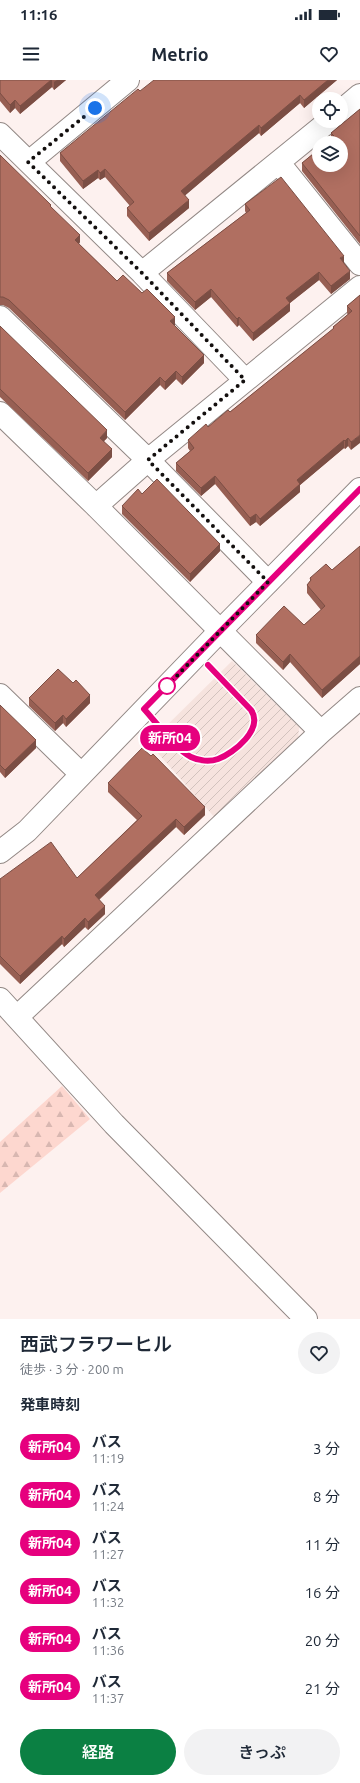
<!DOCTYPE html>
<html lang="ja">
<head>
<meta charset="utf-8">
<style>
  :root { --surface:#fff; --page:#f2f2f3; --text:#1f2937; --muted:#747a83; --accent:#0b8043 }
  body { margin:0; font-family:Ubuntu,"Noto Sans JP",sans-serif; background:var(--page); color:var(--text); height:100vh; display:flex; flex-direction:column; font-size:15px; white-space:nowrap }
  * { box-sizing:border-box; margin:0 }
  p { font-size:13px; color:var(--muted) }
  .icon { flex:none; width:22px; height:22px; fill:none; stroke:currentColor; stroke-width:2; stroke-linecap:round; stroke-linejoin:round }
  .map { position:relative; height:1239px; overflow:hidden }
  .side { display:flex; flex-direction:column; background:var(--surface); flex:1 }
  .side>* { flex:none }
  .badge { padding:0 8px; border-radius:13px; font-size:14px; line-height:26px }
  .fabs { position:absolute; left:312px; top:12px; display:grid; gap:8px }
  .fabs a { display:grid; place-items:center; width:36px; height:36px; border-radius:50%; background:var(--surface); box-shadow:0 4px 16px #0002; font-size:20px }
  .you { position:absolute; width:20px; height:20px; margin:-10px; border:3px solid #fff; border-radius:50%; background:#1a73e8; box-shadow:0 0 0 6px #1a73e833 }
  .map>.badge { position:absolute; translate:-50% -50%; box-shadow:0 0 0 2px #fff }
  h2 { padding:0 20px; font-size:15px; line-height:36px }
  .round { display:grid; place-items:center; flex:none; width:42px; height:42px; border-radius:21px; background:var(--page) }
  .summary { display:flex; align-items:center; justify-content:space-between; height:68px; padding:0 20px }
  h1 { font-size:19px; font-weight:600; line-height:30px }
  .cta { display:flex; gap:8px; margin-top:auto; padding:8px 20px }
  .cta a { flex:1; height:46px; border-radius:24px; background:var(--accent); color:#fff; font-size:16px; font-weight:600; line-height:46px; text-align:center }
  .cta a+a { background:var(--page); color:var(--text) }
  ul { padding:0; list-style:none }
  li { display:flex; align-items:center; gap:12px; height:48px; padding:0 20px }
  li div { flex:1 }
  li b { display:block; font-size:15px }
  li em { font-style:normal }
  li .badge { min-width:44px; font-weight:700; text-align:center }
  .status { display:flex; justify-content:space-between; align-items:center; height:28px; padding:0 20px; background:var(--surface); direction:ltr }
  .status svg { height:11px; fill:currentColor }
  header { display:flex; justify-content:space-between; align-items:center; height:52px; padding:0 20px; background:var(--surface); font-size:18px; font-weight:600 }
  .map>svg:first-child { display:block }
  .industrial { fill:url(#industrial-furrows) }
  .forest { fill:url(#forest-firs) }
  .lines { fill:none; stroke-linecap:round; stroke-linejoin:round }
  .street-casing { stroke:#928885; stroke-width:24 }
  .secondary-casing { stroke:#928885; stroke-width:24 }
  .street { stroke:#fff; stroke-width:22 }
  .secondary { stroke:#fff; stroke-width:22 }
  .wall { fill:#975f53 }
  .shaded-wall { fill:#7b4e44 }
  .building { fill:#b06f61; stroke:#7b4e44 }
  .line-casing { stroke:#fff; stroke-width:9 }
  .line { stroke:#e6007e; stroke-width:6 }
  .walk { stroke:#130f0e; stroke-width:4; stroke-dasharray:0 7.2 }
  .stop-dot { fill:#fff; stroke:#e6007e; stroke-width:2 }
</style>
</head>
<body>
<div class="status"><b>11:16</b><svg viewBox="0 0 49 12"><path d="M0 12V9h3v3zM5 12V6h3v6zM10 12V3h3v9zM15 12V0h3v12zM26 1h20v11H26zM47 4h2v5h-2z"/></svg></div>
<header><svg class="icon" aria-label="menu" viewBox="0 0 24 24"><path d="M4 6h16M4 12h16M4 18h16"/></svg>Metrio<svg class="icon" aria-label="heart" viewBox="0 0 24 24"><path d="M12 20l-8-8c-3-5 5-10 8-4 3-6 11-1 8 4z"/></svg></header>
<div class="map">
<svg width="360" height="1239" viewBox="0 0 360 1239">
  <defs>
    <pattern id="industrial-furrows" width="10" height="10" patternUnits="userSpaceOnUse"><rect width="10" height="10" fill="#f6e3de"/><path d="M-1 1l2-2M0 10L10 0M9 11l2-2" fill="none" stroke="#d2c2bd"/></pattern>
    <pattern id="forest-firs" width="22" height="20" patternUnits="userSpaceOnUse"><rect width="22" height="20" fill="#fdd7cf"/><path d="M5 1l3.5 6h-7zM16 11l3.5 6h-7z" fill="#d8b7b1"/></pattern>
  </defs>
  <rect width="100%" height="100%" fill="#fdf1ef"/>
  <path class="industrial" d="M 232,581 L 299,647 L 298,661 L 215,738 L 149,663 Z"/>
  <path class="forest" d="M 62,1006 L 90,1039 L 0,1113 L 0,1062 Z"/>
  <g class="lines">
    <defs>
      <path id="street" d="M 341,31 L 360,15
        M 0,54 L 142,193 L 245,300
        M 29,82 L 128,0
        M 279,83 L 360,184
        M 142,193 L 329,41
        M 0,237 L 148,380 L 268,502
        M 0,333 L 96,426 L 321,652
        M 96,426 L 148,380 L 360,207
        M 0,615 L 81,694
        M 0,919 L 114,1044 L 306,1239
        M 17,937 L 321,652 L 360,618"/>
      <path id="secondary" d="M 0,772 L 27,751 L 220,551 L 360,409"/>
    </defs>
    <use href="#street" class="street-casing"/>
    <use href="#secondary" class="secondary-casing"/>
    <use href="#street" class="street"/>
    <use href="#secondary" class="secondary"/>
  </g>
  <path class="wall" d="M 0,0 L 66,0 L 54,10 L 52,7 L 20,34 L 15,28 L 10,33 L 0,21 Z
    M 337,0 L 304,28 L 300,23 L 261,56 L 259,53 L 185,115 L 189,128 L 149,161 L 127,136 L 127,128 L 130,126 L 105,97 L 100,100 L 98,98 L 83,109 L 60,81 L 60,73 L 140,11 Z
    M 360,29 L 360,164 L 302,91 L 302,83 L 331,59 L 331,53 Z
    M 0,75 L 51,127 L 80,162 L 79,164 L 117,201 L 175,245 L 174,246 L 204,283 L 182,305 L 176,299 L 165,310 L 160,305 L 125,340 L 9,228 L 3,225 L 0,225 Z
    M 245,124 L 344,183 L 350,199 L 331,214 L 319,200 L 290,223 L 290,231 L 253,261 L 239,245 L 237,247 L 211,217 L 195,230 L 167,201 L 167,193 L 246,133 L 245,131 Z
    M 360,215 L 351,370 L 348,366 L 345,369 L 344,368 L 300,405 L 300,412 L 260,446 L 256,442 L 250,446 L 215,404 L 201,416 L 176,391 L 176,383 L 190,371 L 188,368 L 188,360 L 230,332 L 333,249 L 333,247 L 348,235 L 347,233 L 347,226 Z
    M 0,246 L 107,358 L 104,361 L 112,377 L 88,401 L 0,317 Z
    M 142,414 L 220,471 L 190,502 L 122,434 L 122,426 Z
    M 360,466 L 360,584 L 322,618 L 290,582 L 283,590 L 256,563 L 256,555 L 304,545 L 321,530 L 307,513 L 307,505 L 310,501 L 310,498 L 332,490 Z
    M 29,618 L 90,623 L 66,647 L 63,643 L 55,651 L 29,626 Z
    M 0,625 L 36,668 L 5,698 L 0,692 Z
    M 108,703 L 205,735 L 184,755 L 176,747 L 99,820 L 105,834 L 88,850 L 85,847 L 64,867 L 62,864 L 20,904 L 0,884 L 0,799 L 77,798 L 137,740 L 108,712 Z"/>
  <path class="shaded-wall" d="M 51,0 L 52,0 L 52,7 L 20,34 L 20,26 Z
    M 57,0 L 66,0 L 54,10 L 54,2 Z
    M 328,0 L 337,0 L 304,28 L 304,20 Z
    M 300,15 L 300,23 L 261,56 L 261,48 Z
    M 15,20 L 15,28 L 10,33 L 10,25 Z
    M 259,45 L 259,53 L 222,84 L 181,119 L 181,111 L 222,76 Z
    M 105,89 L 105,97 L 100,100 L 100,93 Z
    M 98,90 L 98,98 L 83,109 L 83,101 Z
    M 189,120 L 189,128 L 149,161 L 149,153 Z
    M 80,155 L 80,162 L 75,168 L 75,160 Z
    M 344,176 L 344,183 L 340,178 Z
    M 350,191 L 350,199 L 331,214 L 331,206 Z
    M 319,192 L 319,200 L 286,226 L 286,218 Z
    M 211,209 L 211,217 L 195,230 L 195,222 Z
    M 290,223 L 290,231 L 253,261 L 253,253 Z
    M 175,237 L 175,245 L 170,249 L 170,241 Z
    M 239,237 L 239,245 L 237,247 L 237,239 Z
    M 204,275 L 204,283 L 182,305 L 182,297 Z
    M 176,291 L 176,299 L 165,310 L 165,302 Z
    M 160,297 L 160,305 L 125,340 L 125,332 Z
    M 107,350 L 107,358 L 100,365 L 100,358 Z
    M 360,355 L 360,363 L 351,370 L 351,362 Z
    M 348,358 L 348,366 L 345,369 L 345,361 Z
    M 344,360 L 344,368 L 300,405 L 300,412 L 260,446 L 260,439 L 297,400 Z
    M 112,369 L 112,377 L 88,401 L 88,393 Z
    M 215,396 L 215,404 L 201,416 L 201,408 Z
    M 256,434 L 256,442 L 250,446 L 250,438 Z
    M 220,464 L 220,471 L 190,502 L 190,494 Z
    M 290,574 L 290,582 L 283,590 L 283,582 Z
    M 360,576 L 360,584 L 322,618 L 322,610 Z
    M 90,615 L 90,623 L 66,647 L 66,639 Z
    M 63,635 L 63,643 L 55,651 L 55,643 Z
    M 36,660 L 36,668 L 5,698 L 5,690 Z
    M 205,727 L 205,735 L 184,755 L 184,747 Z
    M 176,739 L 176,747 L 95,823 L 95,815 Z
    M 105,826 L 105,834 L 88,850 L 88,842 Z
    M 85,838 L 85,847 L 64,867 L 64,859 Z
    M 62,856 L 62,864 L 20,904 L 20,896 Z"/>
  <path class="building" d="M 0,0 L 51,0 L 20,26 L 15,20 L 10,25 L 0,13 Z
    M 154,0 L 328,0 L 304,20 L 300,15 L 261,48 L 259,45 L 222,76 L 181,111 L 189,120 L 149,153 L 127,128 L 134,122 L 105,89 L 100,93 L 98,90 L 83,101 L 60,73 L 138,9 L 140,11 Z
    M 360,29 L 360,156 L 302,83 L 319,69 L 319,85 L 341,85 L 341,63 L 326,63 L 334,56 L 331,53 Z
    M 0,75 L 51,125 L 50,126 L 80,155 L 75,160 L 117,201 L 123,195 L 142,213 L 147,209 L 175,237 L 170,241 L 204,275 L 182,297 L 176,291 L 165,302 L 160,297 L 125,332 L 9,220 L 3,217 L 0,217 Z
    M 281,97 L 344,176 L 340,178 L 350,191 L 331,206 L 319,192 L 286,218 L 290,223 L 253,253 L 239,237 L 237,239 L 211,209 L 195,222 L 167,193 L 250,130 L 245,124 Z
    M 360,215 L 360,355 L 351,362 L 348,358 L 345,361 L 344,360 L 297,400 L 300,404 L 260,439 L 256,434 L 250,438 L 215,396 L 201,408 L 176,383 L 194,368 L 188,360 L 206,344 L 208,347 L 228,330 L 230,332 L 334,248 L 333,247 L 352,231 L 347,226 Z
    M 0,246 L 107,350 L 100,358 L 112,369 L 88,393 L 0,309 Z
    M 157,399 L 220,464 L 190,494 L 122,426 L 138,409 L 142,414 Z
    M 360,466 L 360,576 L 322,610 L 290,574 L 283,582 L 256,555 L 284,526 L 304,545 L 325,526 L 307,505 L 311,500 L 310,498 L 326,484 L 332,490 Z
    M 58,589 L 73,603 L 76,600 L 90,615 L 66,639 L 63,635 L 55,643 L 29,618 Z
    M 0,625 L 36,660 L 5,690 L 0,685 Z
    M 142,668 L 151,676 L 153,674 L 205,727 L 184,747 L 176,739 L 95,815 L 105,826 L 88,842 L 85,838 L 64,859 L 62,856 L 20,896 L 0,876 L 0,799 L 51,762 L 77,798 L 142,736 L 108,703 Z"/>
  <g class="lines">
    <defs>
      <path id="line" d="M 208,585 L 251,630 C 264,649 234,673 218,679 C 210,682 199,681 191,677 C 176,670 156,642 144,629 L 360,409"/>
    </defs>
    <use href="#line" class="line-casing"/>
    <use href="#line" class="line"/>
    <path class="walk" d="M 95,28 L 28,82 L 142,193 L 245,300 L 148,380 L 268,502 L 166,607 L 167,606"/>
  </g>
  <circle class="stop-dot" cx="167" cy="606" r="8"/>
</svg>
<div class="fabs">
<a><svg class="icon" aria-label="locate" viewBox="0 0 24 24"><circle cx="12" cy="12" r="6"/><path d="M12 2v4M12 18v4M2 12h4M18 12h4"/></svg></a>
<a><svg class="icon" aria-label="layers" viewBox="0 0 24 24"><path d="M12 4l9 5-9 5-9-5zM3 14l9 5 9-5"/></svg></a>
</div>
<div class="you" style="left:95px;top:28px"></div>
<b class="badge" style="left:170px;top:658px;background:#e6007e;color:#fff">新所04</b>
</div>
<section class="side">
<div class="summary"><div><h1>西武フラワーヒル</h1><p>徒歩 · 3 分 · 200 m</p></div><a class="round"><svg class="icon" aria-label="heart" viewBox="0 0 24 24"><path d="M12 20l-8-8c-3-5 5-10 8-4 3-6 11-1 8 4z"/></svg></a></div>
<h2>発車時刻</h2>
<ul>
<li><span class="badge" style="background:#e6007e;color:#fff">新所04</span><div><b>バス</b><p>11:19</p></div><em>3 分</em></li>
<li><span class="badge" style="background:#e6007e;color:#fff">新所04</span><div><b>バス</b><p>11:24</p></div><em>8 分</em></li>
<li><span class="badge" style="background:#e6007e;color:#fff">新所04</span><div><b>バス</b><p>11:27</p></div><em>11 分</em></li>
<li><span class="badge" style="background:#e6007e;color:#fff">新所04</span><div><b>バス</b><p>11:32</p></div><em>16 分</em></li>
<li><span class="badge" style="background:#e6007e;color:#fff">新所04</span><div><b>バス</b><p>11:36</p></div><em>20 分</em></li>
<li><span class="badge" style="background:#e6007e;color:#fff">新所04</span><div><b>バス</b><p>11:37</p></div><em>21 分</em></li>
</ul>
<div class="cta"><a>経路</a><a>きっぷ</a></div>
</section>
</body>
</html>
